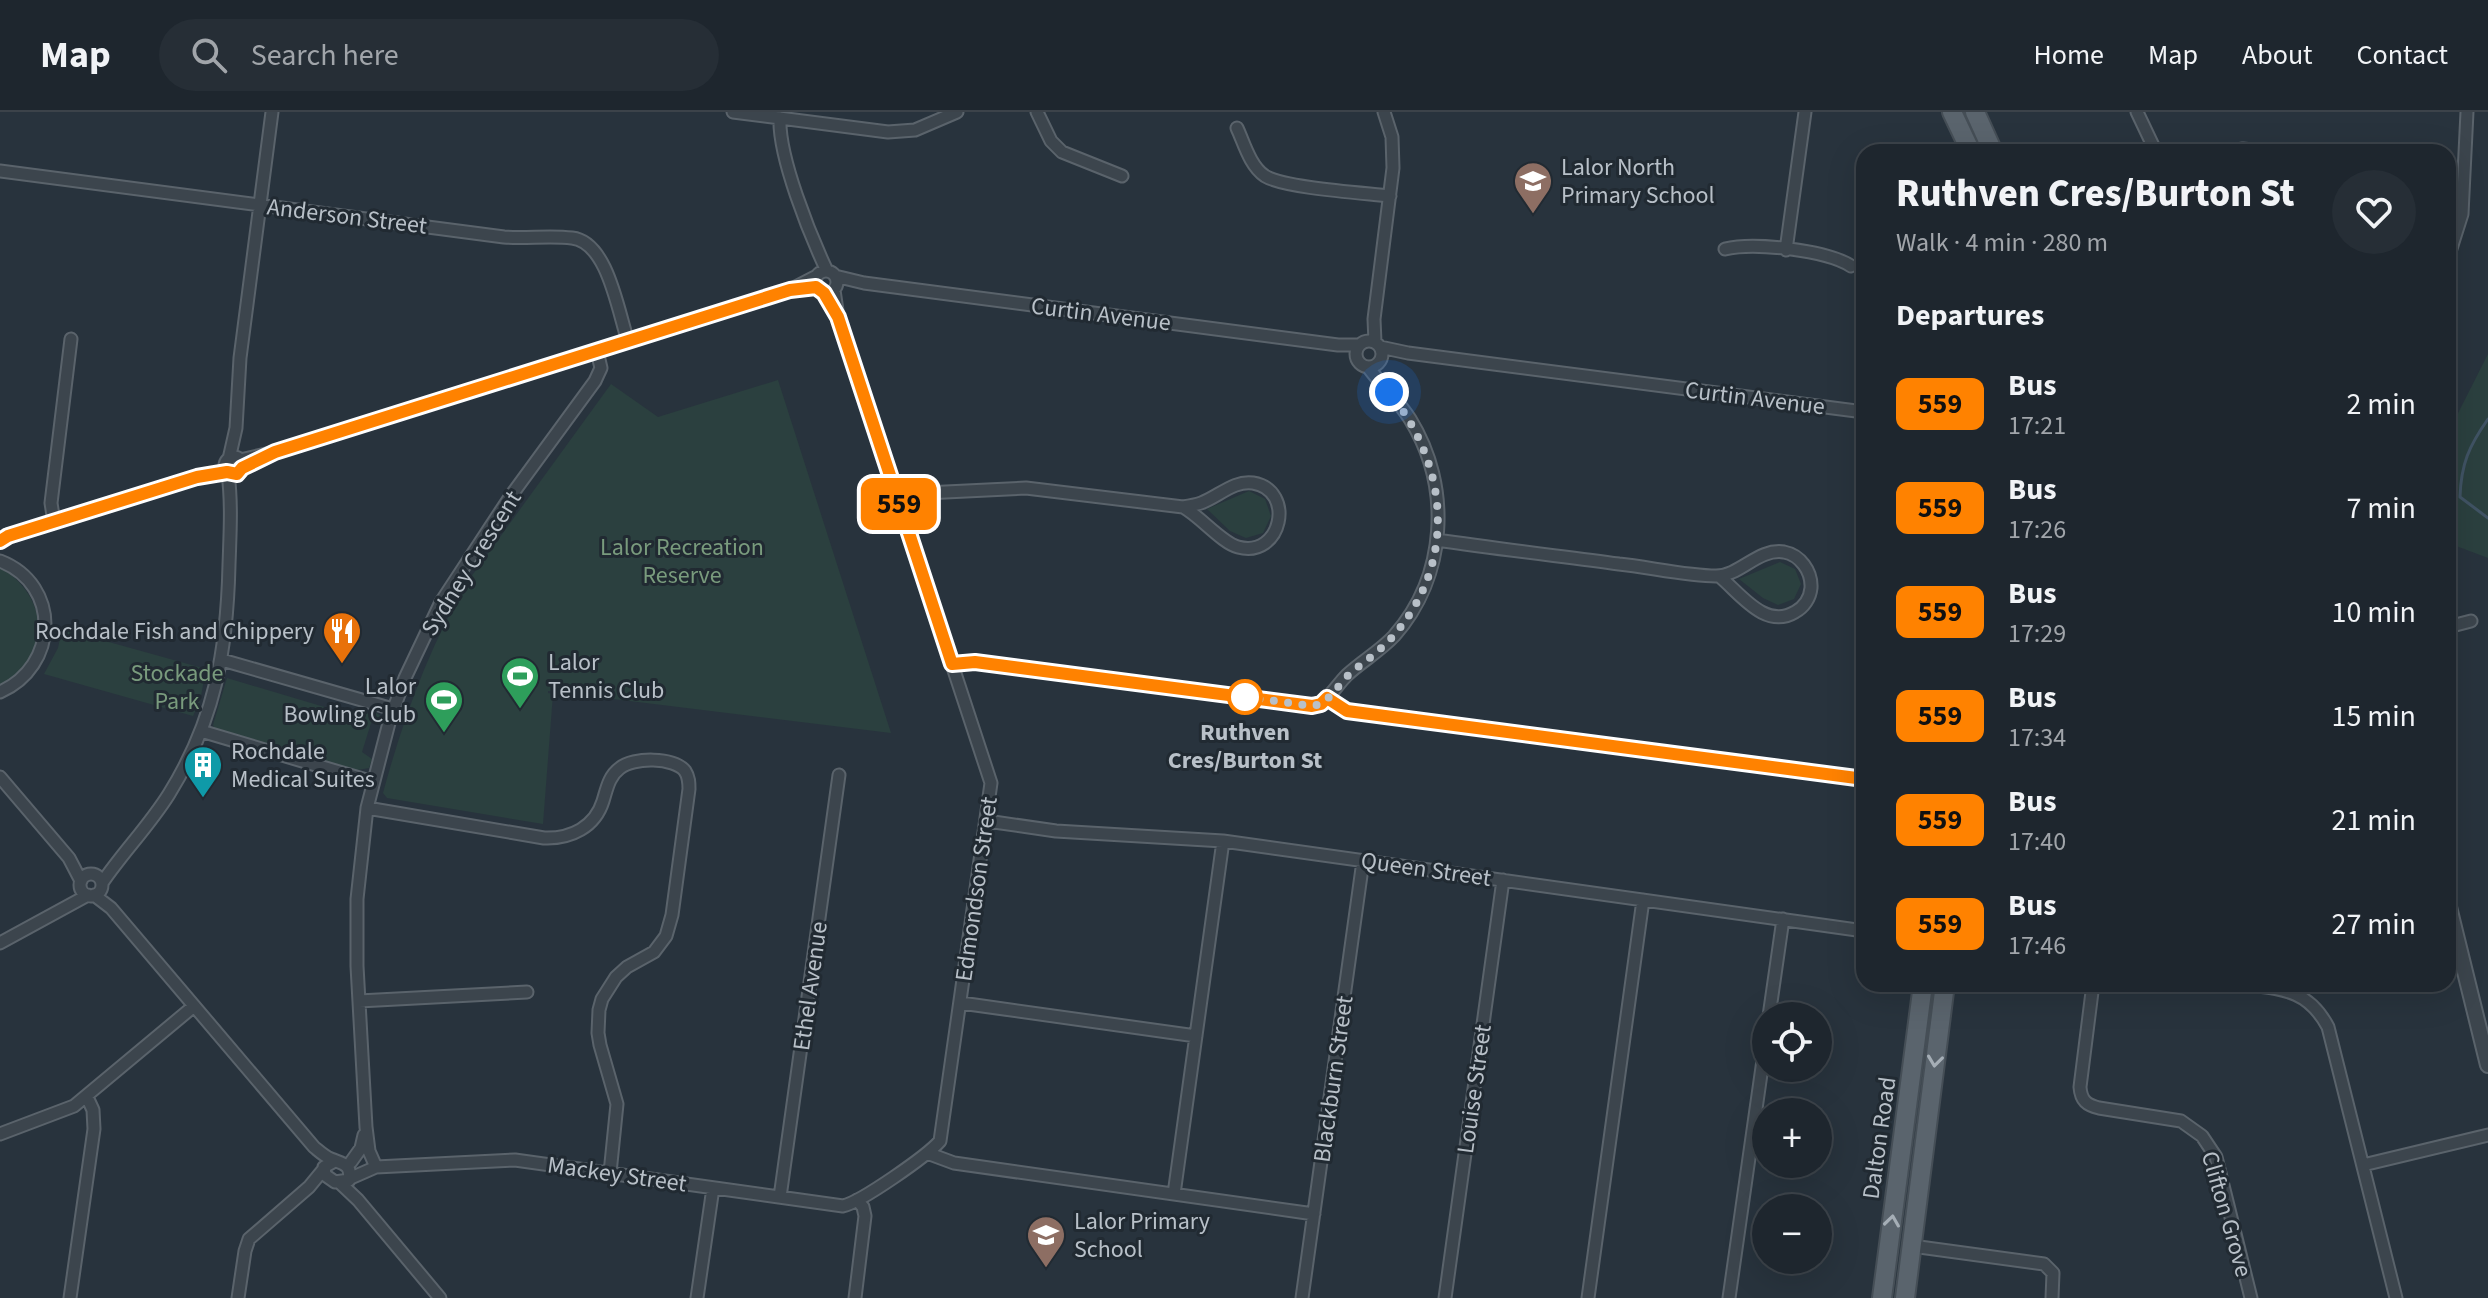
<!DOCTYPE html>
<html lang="en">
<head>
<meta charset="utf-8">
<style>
  :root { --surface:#1e262e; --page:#262e36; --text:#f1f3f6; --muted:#a1a5aa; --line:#3c434a }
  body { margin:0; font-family:"Source Sans 3",sans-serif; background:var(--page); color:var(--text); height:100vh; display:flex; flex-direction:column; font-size:30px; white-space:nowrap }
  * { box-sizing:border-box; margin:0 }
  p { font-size:26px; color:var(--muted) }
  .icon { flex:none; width:44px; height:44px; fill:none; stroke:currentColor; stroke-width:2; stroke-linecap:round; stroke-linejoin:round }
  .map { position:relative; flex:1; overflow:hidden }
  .sheet { position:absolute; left:1856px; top:32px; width:600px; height:848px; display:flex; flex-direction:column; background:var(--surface); border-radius:24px; box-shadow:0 8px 32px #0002,0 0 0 2px var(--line) }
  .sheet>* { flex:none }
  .badge { padding:0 16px; border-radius:12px; font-size:28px; line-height:52px }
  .tools { position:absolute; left:1752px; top:890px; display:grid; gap:16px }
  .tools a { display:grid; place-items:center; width:80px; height:80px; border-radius:50%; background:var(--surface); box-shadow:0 8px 32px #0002,0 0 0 2px var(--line); font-size:40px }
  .you { position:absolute; width:40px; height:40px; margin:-20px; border:6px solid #fff; border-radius:50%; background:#1a73e8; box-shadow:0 0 0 12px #1a73e833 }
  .map>.badge { position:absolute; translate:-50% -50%; box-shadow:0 0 0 4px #fff }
  h2 { padding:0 40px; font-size:30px; line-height:72px }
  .round { display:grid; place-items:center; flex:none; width:84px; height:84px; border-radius:42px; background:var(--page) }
  .overview { display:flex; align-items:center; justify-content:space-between; height:136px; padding:0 40px }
  h1 { font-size:38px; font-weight:800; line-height:60px }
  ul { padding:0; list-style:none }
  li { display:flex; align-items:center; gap:24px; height:104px; padding:0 40px }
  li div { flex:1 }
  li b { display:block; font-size:30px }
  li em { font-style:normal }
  li .badge { min-width:88px; font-weight:700; text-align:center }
  header { display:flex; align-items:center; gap:48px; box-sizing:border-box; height:112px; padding:0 40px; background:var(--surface); border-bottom:2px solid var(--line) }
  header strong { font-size:38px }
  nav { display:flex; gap:44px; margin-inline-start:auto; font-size:28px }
  .search { width:560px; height:72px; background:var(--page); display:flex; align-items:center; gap:20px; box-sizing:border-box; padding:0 28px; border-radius:44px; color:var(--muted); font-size:30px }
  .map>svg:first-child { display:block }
  .green { fill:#2b403f }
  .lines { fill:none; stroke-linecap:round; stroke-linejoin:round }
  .stream { stroke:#405364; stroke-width:3 }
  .minor-casing { stroke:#5a636b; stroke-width:15 }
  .tertiary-casing { stroke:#5a636b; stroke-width:18 }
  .primary-casing { stroke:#454e56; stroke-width:22 }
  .minor { stroke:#3c454d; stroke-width:11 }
  .tertiary { stroke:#3c454d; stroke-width:14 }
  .primary { stroke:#5a646d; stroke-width:18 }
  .oneway { stroke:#a5aeb6 }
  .line-casing { stroke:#fff; stroke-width:18 }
  .line { stroke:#ff8200; stroke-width:12 }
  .walk { stroke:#b8c0c8; stroke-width:8; stroke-dasharray:0 14.4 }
  .stop-dot { fill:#fff; stroke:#ff8200; stroke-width:4 }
  .labels { text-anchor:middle; stroke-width:6; stroke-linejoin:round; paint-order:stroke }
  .poi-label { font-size:24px; fill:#b8c0c8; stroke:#212a32; text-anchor:start }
  .street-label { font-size:24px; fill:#b8c0c8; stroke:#212a32 }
  .park-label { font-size:24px; fill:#799b7d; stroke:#212a32 }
  .stop-label { font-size:24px; font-weight:bold; fill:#b8c0c8; stroke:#212a32 }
</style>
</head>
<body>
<header>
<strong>Map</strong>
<div class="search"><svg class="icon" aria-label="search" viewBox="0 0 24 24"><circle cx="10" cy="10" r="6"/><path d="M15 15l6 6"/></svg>Search here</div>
<nav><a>Home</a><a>Map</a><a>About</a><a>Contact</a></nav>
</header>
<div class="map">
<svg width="2488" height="1186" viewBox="0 0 2488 1186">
  <rect width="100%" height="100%" fill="#28333d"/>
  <path class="green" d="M 2488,242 L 2488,446 L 2451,432 L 2448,428 L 2448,321 Z
    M 778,268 L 891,621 L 548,579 L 548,581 L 553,582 L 543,712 L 387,686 L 383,681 C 403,607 429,535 468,469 L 611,272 L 658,305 Z
    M 1249,379 L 1265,387 L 1271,404 L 1263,421 L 1246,426 L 1230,419 L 1207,397 Z
    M 1780,450 L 1795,457 L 1801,472 L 1794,487 L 1778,493 L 1763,486 L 1739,467 Z
    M 0,456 C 33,472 53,520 29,553 C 22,564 11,570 0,576 Z
    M 62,517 L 206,557 L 200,589 L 193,604 L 44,562 L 58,536 Z
    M 227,566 L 358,605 L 374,599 L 383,606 L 371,611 L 362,640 L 372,647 L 369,656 L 352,659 L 216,619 L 213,613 Z"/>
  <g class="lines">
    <path class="stream" d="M 2488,307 C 2469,334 2461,352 2460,385 L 2488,406"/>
    <defs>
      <path id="minor" d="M 733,0 L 888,20 L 915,18 L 957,0
        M 1037,0 L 1051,29 L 1062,40 L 1122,64
        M 2137,0 L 2156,40
        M 780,6 C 778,44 810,123 827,159
        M 1237,16 C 1244,31 1250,54 1265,64 C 1284,76 1364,81 1390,84
        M 2224,40 L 2243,37 L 2273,40
        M 0,59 L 504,125 C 526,127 549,123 572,126 C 608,130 618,200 628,229
        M 1725,137 C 1754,130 1826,138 1851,154
        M 1786,138 L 1805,0
        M 2448,146 L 2462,102 L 2467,0
        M815 170a11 11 0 1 1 22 0a11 11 0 1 1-22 0Z
        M 835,164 L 864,171 L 1338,233 L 1359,233
        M1356 242a13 13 0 1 1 26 0a13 13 0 1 1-26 0Z
        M 1375,230 L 1374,207 L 1393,56 L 1392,25 L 1384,0
        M 1380,235 L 1408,241 L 1864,300
        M225 354a9 9 0 1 1 18 0a9 9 0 1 1-18 0Z
        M 229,347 L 236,316 L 240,246 L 272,0
        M 240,348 L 275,340 L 790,178 L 815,165
        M 897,387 L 925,381 L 1026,376 L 1183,395 C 1189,394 1195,393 1201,391 C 1218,385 1234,368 1253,371 C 1296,378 1282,447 1238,435 C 1222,431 1201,405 1183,395
        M 54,410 L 51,391 L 71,227
        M 1437,428 C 1498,437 1559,444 1619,452 C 1648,455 1688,464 1716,464 C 1740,464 1758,436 1784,440 C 1800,443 1812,459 1811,476 C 1810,486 1804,495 1795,500 C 1765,518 1740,481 1719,464
        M 0,429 L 8,424 L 197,365 L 227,360
        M 0,449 C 62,473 58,555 0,580
        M 2448,515 L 2471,509
        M 222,548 L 393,597
        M 952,552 L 975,550 L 1312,594 L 1321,592 L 1327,586 L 1342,597 L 1352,600 L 1864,667
        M 1327,586 C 1334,579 1340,570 1347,563 C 1362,549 1380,539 1394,524 C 1447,464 1452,375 1410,307 C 1398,288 1381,273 1368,255
        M 201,619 L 373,670
        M 0,665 L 69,746 L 81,769
        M 367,696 L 544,726 C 571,727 595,715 603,689 C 607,676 609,664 620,656 C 633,645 674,645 685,659 C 689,665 689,671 689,677 L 672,803 L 666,824 L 654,840 L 627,855 L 616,865 L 602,887 L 599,898 L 598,921 L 600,933 L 617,992 L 610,1061
        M 987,709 L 1056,719 L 1223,729 L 1864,819
        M80 773a11 11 0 1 1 22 0a11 11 0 1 1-22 0Z
        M 102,771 C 123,740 149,714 169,682 C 215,608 227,539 229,453 C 230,422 232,392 228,361
        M 94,783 L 111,796 L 314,1035 C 319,1039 324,1044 331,1047 C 343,1052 352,1052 349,1068 L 335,1070 L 325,1063 L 324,1055 L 335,1049
        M 0,831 L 88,783
        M 2093,872 L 2080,975 C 2081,989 2087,993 2099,996 L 2181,1009 L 2202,1024 L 2216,1045 L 2251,1186
        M 2243,872 C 2281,877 2308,877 2328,915 L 2396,1186
        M 359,889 L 527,880
        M 961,891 L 1196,924
        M 1769,904 L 1783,807
        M 0,1022 L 74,994 L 194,894
        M 927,1041 L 954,1051 L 1314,1102
        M 351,1050 L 361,1036 L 364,1023
        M 2363,1053 L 2488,1023
        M 376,1055 L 369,1039 L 366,1015 L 357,854 L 357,787 L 367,696 L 390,607 L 405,566 L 441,490 L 510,385 L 595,269 L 601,256 L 597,239
        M 351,1066 L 376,1055 L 515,1048 L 843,1094 C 861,1090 927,1044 940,1029 L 991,671 L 838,205 L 834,178
        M 339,1070 L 358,1088 L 440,1186
        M 1174,1082 L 1223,729
        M 780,1085 L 839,663
        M 1912,1134 L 2044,1152 L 2053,1161 L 2052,1186
        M 70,1186 L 94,1017 L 93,998 L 87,985
        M 238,1186 L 245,1139 L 249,1127 L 309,1075 L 323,1058
        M 697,1186 L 713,1076
        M 855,1186 L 865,1104 L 863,1095 L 857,1088
        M 1302,1186 L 1363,749
        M 1445,1186 L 1503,768
        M 1588,1186 L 1643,788
        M 1729,1186 L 1766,927"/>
      <path id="tertiary" d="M 2448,791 L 2488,953"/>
      <path id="primary" d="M 1952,0 L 1971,40
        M 1975,0 L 1993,40
        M 1882,1186 L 1923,872
        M 1905,1186 L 1945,872"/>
    </defs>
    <use href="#minor" class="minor-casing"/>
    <use href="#tertiary" class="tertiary-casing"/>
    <use href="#primary" class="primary-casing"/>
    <use href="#minor" class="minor"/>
    <use href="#tertiary" class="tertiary"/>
    <use href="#primary" class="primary"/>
  </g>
  <defs><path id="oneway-chevron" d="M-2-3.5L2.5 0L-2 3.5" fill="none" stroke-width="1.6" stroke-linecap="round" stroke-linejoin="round" transform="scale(2)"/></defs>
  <g class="oneway">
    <use href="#oneway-chevron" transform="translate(1935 949) rotate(97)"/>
    <use href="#oneway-chevron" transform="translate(1892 1109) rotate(-82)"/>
  </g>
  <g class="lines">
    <defs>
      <path id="line" d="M 0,429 L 8,424 L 197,365 L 227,360 L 237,362 L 242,356 L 275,340 L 790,178 L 816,175 L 824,181 L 838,205 L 952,552 L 975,550 L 1312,594 L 1321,592 L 1327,586 L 1347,599 L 1864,667"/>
    </defs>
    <use href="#line" class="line-casing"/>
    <use href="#line" class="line"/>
    <path class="walk" d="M 1245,585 L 1238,584 L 1312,594 C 1330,592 1339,570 1353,559 C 1367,548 1382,537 1394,523 C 1458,449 1448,352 1389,280"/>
  </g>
  <defs>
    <symbol id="school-pin" viewBox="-11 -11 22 30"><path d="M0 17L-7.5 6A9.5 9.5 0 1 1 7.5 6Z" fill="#8d6e63" stroke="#212a32"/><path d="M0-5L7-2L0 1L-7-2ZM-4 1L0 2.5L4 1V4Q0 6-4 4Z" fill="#fff"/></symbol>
    <symbol id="restaurant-pin" viewBox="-11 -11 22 30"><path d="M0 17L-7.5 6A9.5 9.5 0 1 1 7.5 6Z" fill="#e8710a" stroke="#212a32"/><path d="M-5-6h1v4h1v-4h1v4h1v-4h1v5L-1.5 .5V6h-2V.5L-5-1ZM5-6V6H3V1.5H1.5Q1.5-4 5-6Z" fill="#fff"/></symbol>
    <symbol id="stadium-pin" viewBox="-11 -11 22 30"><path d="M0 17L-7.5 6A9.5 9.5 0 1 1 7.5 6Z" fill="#2e9e5b" stroke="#212a32"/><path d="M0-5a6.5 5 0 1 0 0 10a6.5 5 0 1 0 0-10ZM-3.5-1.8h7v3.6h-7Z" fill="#fff"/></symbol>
    <symbol id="building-pin" viewBox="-11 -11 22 30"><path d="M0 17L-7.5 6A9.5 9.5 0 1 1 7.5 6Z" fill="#0f9aa8" stroke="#212a32"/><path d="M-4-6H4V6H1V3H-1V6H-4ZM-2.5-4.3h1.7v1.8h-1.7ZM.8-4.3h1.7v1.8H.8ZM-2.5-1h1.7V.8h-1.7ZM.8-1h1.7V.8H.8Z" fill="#fff"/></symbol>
  </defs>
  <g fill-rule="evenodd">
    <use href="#school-pin" x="1511" y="47" width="44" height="60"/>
    <use href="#restaurant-pin" x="320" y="497" width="44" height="60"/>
    <use href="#stadium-pin" x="498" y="542" width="44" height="60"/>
    <use href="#stadium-pin" x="422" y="566" width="44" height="60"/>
    <use href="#building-pin" x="181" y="631" width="44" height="60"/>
    <use href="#school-pin" x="1024" y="1101" width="44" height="60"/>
  </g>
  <circle class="stop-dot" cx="1245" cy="585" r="16"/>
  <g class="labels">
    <g class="poi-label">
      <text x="1561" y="63">Lalor North<tspan x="1561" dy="28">Primary School</tspan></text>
      <text x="314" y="527" text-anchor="end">Rochdale Fish and Chippery</text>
      <text x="548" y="558">Lalor<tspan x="548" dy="28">Tennis Club</tspan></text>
      <text x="416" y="582" text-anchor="end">Lalor<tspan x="416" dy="28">Bowling Club</tspan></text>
      <text x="231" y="647">Rochdale<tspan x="231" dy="28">Medical Suites</tspan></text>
      <text x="1074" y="1117">Lalor Primary<tspan x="1074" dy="28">School</tspan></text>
    </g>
    <g class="street-label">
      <text transform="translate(347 104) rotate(7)" y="8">Anderson Street</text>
      <text transform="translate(1101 202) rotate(7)" y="8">Curtin Avenue</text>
      <text transform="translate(1755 286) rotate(7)" y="8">Curtin Avenue</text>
      <text transform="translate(471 451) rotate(-58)" y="8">Sydney Crescent</text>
      <text transform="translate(1426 757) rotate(8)" y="8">Queen Street</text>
      <text transform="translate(976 777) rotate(-82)" y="8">Edmondson Street</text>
      <text transform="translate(810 874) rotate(-82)" y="8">Ethel Avenue</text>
      <text transform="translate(1333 967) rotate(-82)" y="8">Blackburn Street</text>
      <text transform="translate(1474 977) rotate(-82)" y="8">Louise Street</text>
      <text transform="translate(1879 1026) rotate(-82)" y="8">Dalton Road</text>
      <text transform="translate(617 1062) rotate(8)" y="8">Mackey Street</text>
      <text transform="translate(2227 1102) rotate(74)" y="8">Clifton Grove</text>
    </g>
    <g class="park-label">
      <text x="682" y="443">Lalor Recreation<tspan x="682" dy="28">Reserve</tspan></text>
      <text x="177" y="569">Stockade<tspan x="177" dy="28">Park</tspan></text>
    </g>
    <g class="stop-label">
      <text x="1245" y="628">Ruthven<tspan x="1245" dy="28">Cres/Burton St</tspan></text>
    </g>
  </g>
</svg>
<div class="tools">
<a><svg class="icon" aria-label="locate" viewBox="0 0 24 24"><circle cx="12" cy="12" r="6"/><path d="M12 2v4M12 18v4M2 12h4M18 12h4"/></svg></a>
<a>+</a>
<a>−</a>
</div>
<div class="you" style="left:1389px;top:280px"></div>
<b class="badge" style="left:899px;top:392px;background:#ff8200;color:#111">559</b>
<section class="sheet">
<div class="overview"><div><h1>Ruthven Cres/Burton St</h1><p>Walk · 4 min · 280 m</p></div><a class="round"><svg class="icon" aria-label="heart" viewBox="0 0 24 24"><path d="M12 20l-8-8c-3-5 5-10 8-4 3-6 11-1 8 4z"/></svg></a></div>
<h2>Departures</h2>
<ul>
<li><span class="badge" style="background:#ff8200;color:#111">559</span><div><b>Bus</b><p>17:21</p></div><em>2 min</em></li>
<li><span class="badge" style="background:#ff8200;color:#111">559</span><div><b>Bus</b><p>17:26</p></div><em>7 min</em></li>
<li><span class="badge" style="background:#ff8200;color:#111">559</span><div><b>Bus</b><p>17:29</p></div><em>10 min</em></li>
<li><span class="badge" style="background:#ff8200;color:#111">559</span><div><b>Bus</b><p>17:34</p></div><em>15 min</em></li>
<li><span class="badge" style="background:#ff8200;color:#111">559</span><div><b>Bus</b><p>17:40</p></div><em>21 min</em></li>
<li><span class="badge" style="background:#ff8200;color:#111">559</span><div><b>Bus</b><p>17:46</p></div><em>27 min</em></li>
</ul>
</section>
</div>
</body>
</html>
